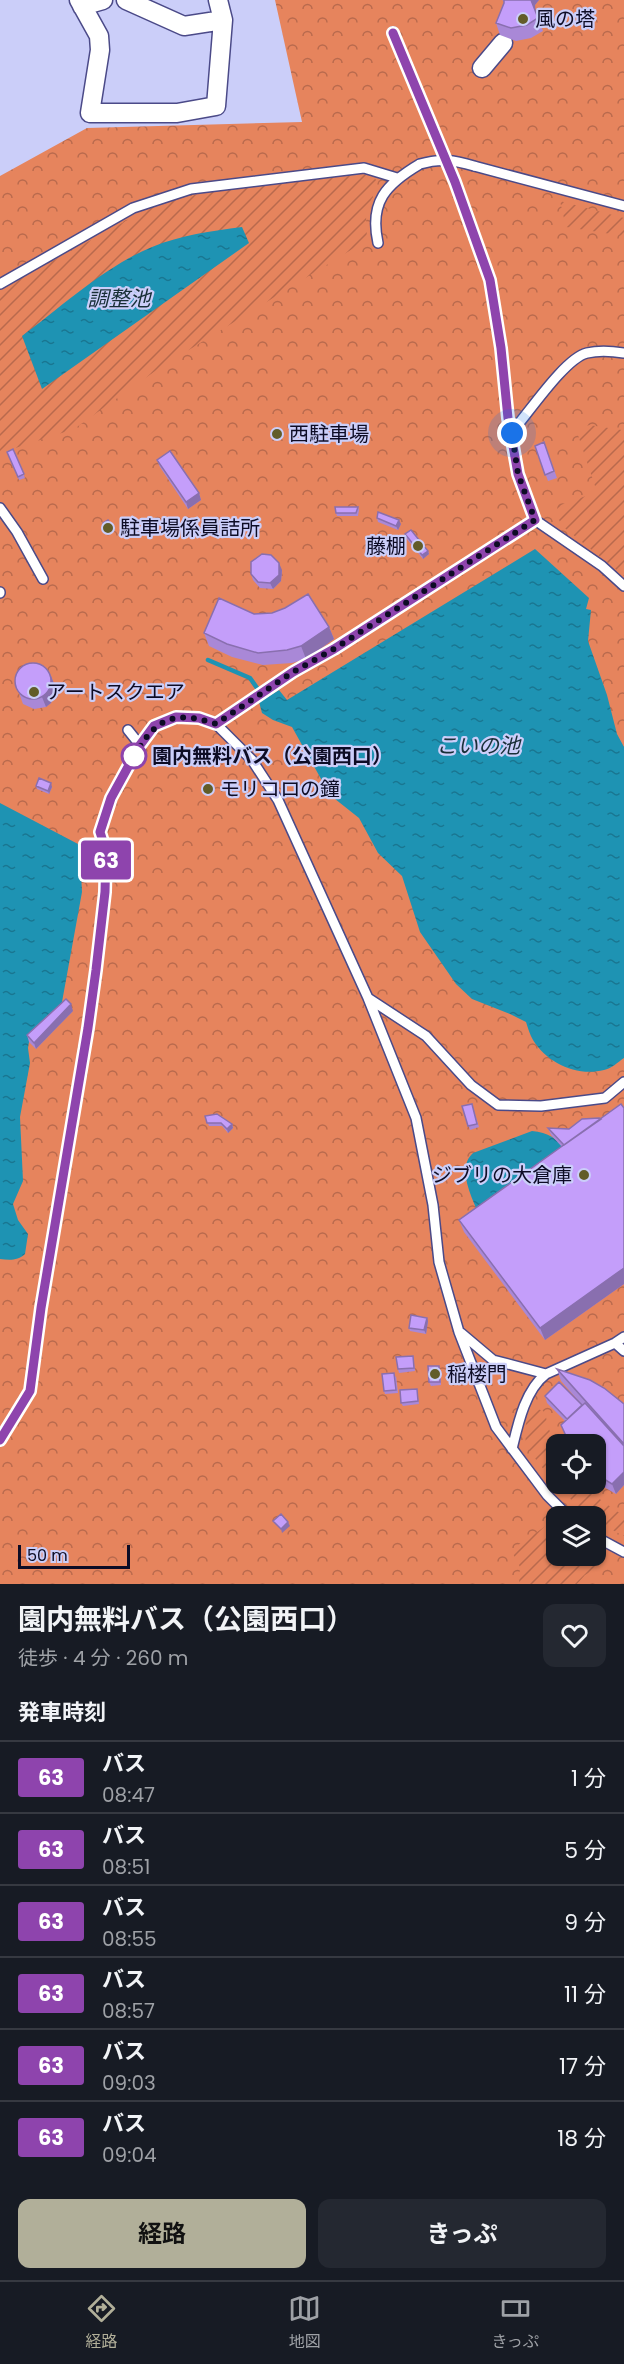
<!DOCTYPE html>
<html lang="ja">
<head>
<meta charset="utf-8">
<style>
  :root { --surface:#171b24; --page:#242831; --text:#f1f3f6; --muted:#9ea1a6; --line:#363941; --accent:#b1af99 }
  body { margin:0; font-family:Poppins,"Noto Sans JP",sans-serif; background:var(--page); color:var(--text); height:100vh; display:flex; flex-direction:column; font-size:22px; white-space:nowrap }
  * { box-sizing:border-box; margin:0 }
  p { font-size:20px; color:var(--muted) }
  .icon { flex:none; width:33px; height:33px; fill:none; stroke:currentColor; stroke-width:2; stroke-linecap:round; stroke-linejoin:round }
  .map { position:relative; height:1584px; overflow:hidden }
  .side { display:flex; flex-direction:column; background:var(--surface); flex:1 }
  .side>* { flex:none }
  .badge { padding:0 12px; border-radius:4px; font-size:21px; line-height:39px }
  .controls { position:absolute; left:546px; top:1434px; display:grid; gap:12px }
  .controls a { display:grid; place-items:center; width:60px; height:60px; border-radius:12px; background:var(--surface); box-shadow:0 2px 4px #0004; font-size:30px }
  .scale { position:absolute; left:18px; bottom:15px; width:112px; box-sizing:border-box; padding-left:6px; border:3px solid #0d0c25; border-top:0; font-size:16px; line-height:21px; white-space:nowrap; color:#0d0c25; -webkit-text-stroke:4px #cbcef9; paint-order:stroke }
  .you { position:absolute; width:30px; height:30px; margin:-15px; border:4px solid #fff; border-radius:50%; background:#1a73e8; box-shadow:0 0 0 9px #1a73e833 }
  .map>.badge { position:absolute; translate:-50% -50%; box-shadow:0 0 0 3px #fff }
  h2 { padding:0 18px; font-size:22px; line-height:54px }
  .round { display:grid; place-items:center; flex:none; width:63px; height:63px; border-radius:12px; background:var(--page) }
  .summary { display:flex; align-items:center; justify-content:space-between; height:102px; padding:0 18px }
  h1 { font-size:28px; font-weight:700; line-height:45px }
  .action { display:flex; gap:12px; margin-top:auto; padding:12px 18px }
  .action a { flex:1; height:69px; border-radius:12px; background:var(--accent); color:#111; font-size:24px; font-weight:700; line-height:69px; text-align:center }
  .action a+a { background:var(--page); color:var(--text) }
  ul { padding:0; list-style:none }
  li { display:flex; align-items:center; gap:18px; height:72px; padding:0 18px; border-top:2px solid var(--line) }
  li div { flex:1 }
  li b { display:block; font-size:22px }
  li em { font-style:normal }
  li .badge { min-width:66px; font-weight:700; text-align:center }
  .tabs { display:flex; justify-content:space-around; align-items:center; height:84px; border-top:2px solid var(--line); background:var(--surface); font-size:16px; color:var(--muted) }
  .tabs a { display:grid; justify-items:center; gap:3px }
  .tabs .current { color:var(--accent) }
  .map>svg:first-child { display:block }
  .park { fill:url(#park-crowns); fill-rule:evenodd }
  .garden { fill:url(#garden-furrows) }
  .water { fill:url(#water-ripples) }
  .lines { fill:none; stroke-linecap:round; stroke-linejoin:round }
  .stream { stroke:#1e93b3; stroke-width:4.5 }
  .service-casing { stroke:#4b4a88; stroke-width:12 }
  .minor-casing { stroke:#4b4a88; stroke-width:21 }
  .service { stroke:#fff; stroke-width:9 }
  .minor { stroke:#fff; stroke-width:18 }
  .service-bridge-casing { stroke:#4b4a88; stroke-width:12; stroke-linecap:butt }
  .service-bridge { stroke:#fff; stroke-width:9 }
  .wall { fill:#a988d7 }
  .shaded-wall { fill:#896faf }
  .building { fill:#c49efa; stroke:#896faf; stroke-width:1.5 }
  .line-casing { stroke:#fff; stroke-width:14 }
  .line { stroke:#8e44ad; stroke-width:9 }
  .walk { stroke:#0d0c25; stroke-width:6; stroke-dasharray:0 10.8 }
  .poi-dot { fill:#625c28; stroke:#cbcef9; stroke-width:2 }
  .stop-dot { fill:#fff; stroke:#8e44ad; stroke-width:3 }
  .labels { text-anchor:middle; stroke-width:4.5; stroke-linejoin:round; paint-order:stroke }
  .poi-label { font-size:20px; fill:#0d0c25; stroke:#cbcef9; text-anchor:start }
  .stop-label { font-size:20px; font-weight:bold; fill:#0d0c25; stroke:#cbcef9; text-anchor:start }
  .water-label { font-size:21px; font-style:italic; fill:#182f37; stroke:#cbcef9 }
</style>
</head>
<body>
<div class="map">
<svg width="624" height="1584" viewBox="0 0 624 1584">
  <defs>
    <pattern id="park-crowns" width="20" height="18" patternUnits="userSpaceOnUse" patternTransform="scale(1.5)"><rect width="20" height="18" fill="#e6845d"/><path d="M2 6a3 3 0 1 1 6 0M12 15a3 3 0 1 1 6 0" fill="none" stroke="#b96a4d"/></pattern>
    <pattern id="garden-furrows" width="10" height="10" patternUnits="userSpaceOnUse" patternTransform="scale(1.5)"><rect width="10" height="10" fill="#e6845d"/><path d="M-1 1l2-2M0 10L10 0M9 11l2-2" fill="none" stroke="#b96a4d"/></pattern>
    <pattern id="water-ripples" width="26" height="14" patternUnits="userSpaceOnUse" patternTransform="scale(1.5)"><rect width="26" height="14" fill="#1e93b3"/><path d="M2 4q2-2 4 0t4 0M15 11q2-2 4 0t4 0" fill="none" stroke="#197691"/></pattern>
  </defs>
  <rect width="100%" height="100%" fill="#cbcef9"/>
  <path class="park" d="M 275,0 L 624,0 L 624,1584 L 0,1584 L 0,176 L 87,128 L 302,122 ZM 556,1444 L 596,1444 L 596,1484 L 556,1484 ZM 556,1516 L 596,1516 L 596,1556 L 556,1556 Z"/>
  <path class="garden" d="M 360,174 L 369,175 L 378,181 L 366,215 L 367,240 L 158,369 L 74,429 L 0,453 L 0,290 L 153,206 L 213,190 Z
    M 560,201 L 624,218 L 624,236 L 566,227 Z
    M 589,425 L 622,430 L 624,432 L 624,576 L 561,525 L 557,514 L 558,506 L 597,492 L 577,432 Z
    M 531,1406 L 545,1412 L 548,1427 L 556,1445 L 556,1484 L 583,1484 L 602,1501 L 624,1516 L 624,1536 C 590,1519 565,1497 541,1466 C 536,1459 528,1451 526,1443 C 524,1431 526,1417 531,1406 Z
    M 553,1521 L 556,1524 L 556,1556 L 596,1556 L 596,1552 L 613,1560 L 585,1575 L 577,1584 L 519,1584 L 520,1567 L 511,1550 Z"/>
  <path class="water" d="M 242,227 L 249,243 L 42,389 L 22,336 C 61,307 107,265 152,247 C 181,235 211,231 242,227 Z
    M 535,549 L 589,598 L 586,609 L 591,610 L 588,641 L 607,695 L 617,734 L 624,747 L 624,1058 C 618,1062 611,1069 604,1070 C 577,1077 547,1063 533,1040 C 530,1035 528,1028 526,1022 L 510,1014 L 472,999 L 456,984 L 420,932 L 402,876 L 378,853 L 359,818 L 330,795 L 292,727 L 273,720 L 262,713 L 259,702 L 279,690 L 287,700 Z
    M 0,803 L 78,844 L 80,853 L 82,892 L 62,1002 L 63,1004 L 30,1036 L 28,1048 L 30,1063 L 20,1117 L 23,1181 L 13,1204 L 18,1220 L 28,1234 L 25,1254 C 18,1261 9,1260 0,1259 Z
    M 532,1131 C 548,1132 558,1139 567,1152 L 481,1220 C 474,1201 455,1169 473,1153 Z"/>
  <g class="lines">
    <path class="stream" d="M 208,660 L 250,678 L 262,695"/>
    <defs>
      <path id="service" d="M 474,166 L 624,206
        M 378,243 C 369,202 386,184 420,164
        M 0,284 L 133,208 L 191,189 L 364,168 L 397,178
        M 511,433 C 528,414 565,358 587,353 C 599,350 612,351 624,353
        M 0,508 L 17,532 L 43,579
        M 535,520 L 602,566 L 624,586
        M 0,592 L 0,593
        M 216,724 L 252,760 L 278,800 L 368,998 L 416,1118 L 433,1205 L 439,1262 L 459,1332 L 496,1427 L 547,1495 L 568,1516
        M 128,730 L 140,745
        M 368,998 L 426,1036 L 471,1085 L 498,1105 L 541,1106 L 605,1098 L 624,1082
        M 461,1333 L 493,1360 L 546,1374 L 615,1343 L 624,1337
        M 615,1343 L 624,1351
        M 0,1440 L 30,1391 L 41,1308 L 88,1028 L 96,970 L 105,892 L 106,851 L 100,833 L 111,798 L 140,745 L 154,726 L 176,717 L 199,718 L 216,724 L 293,672 L 334,649 L 535,520 L 518,474 L 508,418 L 501,348 L 490,280 L 460,195 L 393,32
        M 512,1449 C 518,1424 525,1390 546,1374
        M 596,1537 L 624,1552"/>
      <path id="minor" d="M 79,0 L 99,36 L 100,50 L 90,113 L 177,113 L 216,106 L 223,20 L 218,0
        M 126,0 L 184,26 L 223,20
        M 82,6 L 103,0
        M 482,68 L 503,43"/>
    </defs>
    <use href="#service" class="service-casing"/>
    <use href="#minor" class="minor-casing"/>
    <use href="#service" class="service"/>
    <use href="#minor" class="minor"/>
    <defs>
      <path id="service-bridge" d="M 420,164 C 440,158 454,160 474,166"/>
    </defs>
    <use href="#service-bridge" class="service-bridge-casing"/>
    <use href="#service-bridge" class="service-bridge"/>
  </g>
  <path class="wall" d="M 502,0 L 539,0 L 535,5 L 535,12 L 543,31 L 531,38 L 516,41 L 500,35 L 496,23 L 504,3 L 504,1 Z
    M 544,442 L 557,478 L 548,481 L 535,446 Z
    M 13,449 L 25,478 L 19,480 L 7,452 Z
    M 157,460 L 199,493 L 201,500 L 188,509 L 160,467 Z
    M 358,507 L 359,510 L 358,516 L 337,516 L 336,513 Z
    M 377,518 L 401,524 L 398,530 L 378,522 Z
    M 103,523 L 112,526 L 113,530 L 107,533 Z
    M 405,534 L 428,551 L 429,554 L 423,559 L 406,538 Z
    M 282,570 L 281,581 L 273,589 L 260,588 L 253,580 L 251,574 Z
    M 254,614 L 329,627 L 334,639 L 306,659 L 292,663 L 263,665 L 232,657 L 209,646 L 204,633 Z
    M 51,676 L 55,686 L 55,692 L 51,703 L 46,707 L 34,709 L 23,704 L 15,682 Z
    M 36,786 L 52,787 L 49,794 L 37,789 Z
    M 73,1011 L 36,1049 L 29,1042 L 27,1035 Z
    M 472,1104 L 479,1127 L 470,1130 L 462,1106 Z
    M 624,1108 L 624,1284 L 545,1340 L 464,1232 L 459,1220 L 562,1147 L 551,1135 L 548,1128 L 569,1129 L 601,1119 Z
    M 205,1116 L 232,1124 L 233,1128 L 228,1133 L 222,1126 L 209,1126 Z
    M 428,1321 L 426,1334 L 410,1331 L 409,1328 Z
    M 413,1356 L 415,1371 L 399,1373 L 398,1369 Z
    M 439,1366 L 440,1369 L 441,1385 L 431,1386 L 429,1382 Z
    M 557,1369 L 624,1404 L 624,1485 L 616,1494 L 602,1486 L 596,1479 L 596,1444 L 569,1444 L 561,1425 L 565,1421 L 547,1403 L 545,1396 L 582,1406 L 582,1405 L 561,1381 Z
    M 396,1376 L 398,1393 L 385,1394 L 384,1391 Z
    M 417,1389 L 419,1404 L 403,1406 L 401,1403 Z"/>
  <path class="shaded-wall" d="M 531,0 L 539,0 L 535,5 L 536,15 Z
    M 199,493 L 201,500 L 188,509 L 186,502 Z
    M 399,520 L 401,524 L 398,530 L 396,526 Z
    M 428,551 L 429,554 L 423,559 L 422,555 Z
    M 279,563 L 282,570 L 281,581 L 273,589 L 270,583 Z
    M 329,627 L 334,639 L 306,659 L 301,646 Z
    M 51,676 L 55,686 L 55,692 L 51,703 L 46,707 L 42,697 Z
    M 51,783 L 52,787 L 49,794 L 48,791 Z
    M 71,1004 L 73,1011 L 36,1049 L 34,1043 Z
    M 232,1124 L 233,1128 L 228,1133 L 227,1129 Z
    M 624,1268 L 624,1284 L 545,1340 L 540,1328 Z
    M 427,1318 L 428,1321 L 426,1334 L 424,1330 Z
    M 624,1472 L 624,1485 L 616,1494 L 612,1484 Z
    M 288,1522 L 290,1526 L 282,1533 L 281,1529 Z"/>
  <path class="building" d="M 504,0 L 531,0 L 538,18 L 527,25 L 511,28 L 496,23 L 504,3 Z
    M 544,442 L 554,471 L 545,475 L 535,446 Z
    M 13,449 L 24,474 L 18,477 L 7,452 Z
    M 170,451 L 199,493 L 186,502 L 157,460 Z
    M 335,507 L 358,507 L 356,513 L 336,513 Z
    M 378,512 L 399,520 L 396,526 L 377,518 Z
    M 108,520 L 112,526 L 106,529 L 103,523 Z
    M 411,530 L 428,551 L 422,555 L 405,534 Z
    M 262,554 L 271,555 L 279,563 L 279,575 L 270,583 L 258,582 L 251,574 L 251,562 Z
    M 308,594 L 329,627 L 301,646 L 287,650 L 258,653 L 227,644 L 204,633 L 219,598 L 254,614 L 272,613 L 285,608 Z
    M15 681a18 18 0 1 1 36 0a18 18 0 1 1-36 0Z
    M 39,778 L 51,783 L 48,791 L 36,786 Z
    M 66,999 L 71,1004 L 34,1043 L 27,1035 Z
    M 472,1104 L 477,1124 L 468,1126 L 462,1106 Z
    M 621,1104 L 624,1108 L 624,1268 L 540,1328 L 459,1220 Z
    M 217,1114 L 232,1124 L 227,1129 L 221,1123 L 207,1123 L 205,1116 Z
    M 599,1118 L 601,1119 L 564,1145 L 548,1128 L 569,1129 L 582,1119 Z
    M 411,1315 L 427,1318 L 424,1330 L 409,1328 Z
    M 413,1356 L 414,1368 L 398,1369 L 396,1357 Z
    M 428,1366 L 439,1366 L 440,1382 L 429,1382 Z
    M 557,1369 L 590,1380 L 604,1388 L 624,1404 L 624,1444 Z
    M 394,1373 L 396,1390 L 384,1391 L 382,1374 Z
    M 559,1382 L 582,1405 L 567,1419 L 545,1396 Z
    M 417,1389 L 418,1401 L 401,1403 L 400,1390 Z
    M 585,1403 L 624,1446 L 624,1472 L 612,1484 L 599,1476 L 596,1473 L 596,1444 L 572,1444 L 567,1438 L 561,1425 Z
    M 281,1514 L 288,1522 L 281,1529 L 273,1521 Z"/>
  <g class="lines">
    <defs>
      <path id="line" d="M 0,1440 L 30,1391 L 41,1308 L 88,1028 L 96,970 L 105,892 L 106,851 L 100,832 L 111,798 L 140,745 L 154,726 L 176,717 L 199,718 L 216,724 L 293,672 L 334,649 L 535,520 L 518,474 L 508,418 L 501,348 L 490,280 L 455,182 L 393,33"/>
    </defs>
    <use href="#line" class="line-casing"/>
    <use href="#line" class="line"/>
    <path class="walk" d="M 134,756 L 129,765 C 152,724 166,707 216,724 L 293,672 L 334,649 L 535,520 L 518,474 L 512,433"/>
  </g>
  <g class="poi-dot">
    <circle cx="523" cy="19" r="6"/>
    <circle cx="277" cy="434" r="6"/>
    <circle cx="108" cy="528" r="6"/>
    <circle cx="418" cy="546" r="6"/>
    <circle cx="34" cy="692" r="6"/>
    <circle cx="208" cy="789" r="6"/>
    <circle cx="584" cy="1175" r="6"/>
    <circle cx="435" cy="1374" r="6"/>
  </g>
  <circle class="stop-dot" cx="134" cy="756" r="12"/>
  <g class="labels">
    <g class="poi-label">
      <text x="535" y="26">風の塔</text>
      <text x="289" y="441">西駐車場</text>
      <text x="120" y="535">駐車場係員詰所</text>
      <text x="406" y="553" text-anchor="end">藤棚</text>
      <text x="46" y="699">アートスクエア</text>
      <text x="220" y="796">モリコロの鐘</text>
      <text x="572" y="1182" text-anchor="end">ジブリの大倉庫</text>
      <text x="447" y="1381">稲楼門</text>
    </g>
    <g class="stop-label">
      <text x="152" y="763">園内無料バス（公園西口）</text>
    </g>
    <g class="water-label">
      <text x="119" y="306">調整池</text>
      <text x="478" y="753">こいの池</text>
    </g>
  </g>
</svg>
<div class="controls">
<a><svg class="icon" aria-label="locate" viewBox="0 0 24 24"><circle cx="12" cy="12" r="6"/><path d="M12 2v4M12 18v4M2 12h4M18 12h4"/></svg></a>
<a><svg class="icon" aria-label="layers" viewBox="0 0 24 24"><path d="M12 4l9 5-9 5-9-5zM3 14l9 5 9-5"/></svg></a>
</div>
<div class="scale">50 m</div>
<div class="you" style="left:512px;top:433px"></div>
<b class="badge" style="left:106px;top:860px;background:#8e44ad;color:#fff">63</b>
</div>
<section class="side">
<div class="summary"><div><h1>園内無料バス（公園西口）</h1><p>徒歩 · 4 分 · 260 m</p></div><a class="round"><svg class="icon" aria-label="heart" viewBox="0 0 24 24"><path d="M12 20l-8-8c-3-5 5-10 8-4 3-6 11-1 8 4z"/></svg></a></div>
<h2>発車時刻</h2>
<ul>
<li><span class="badge" style="background:#8e44ad;color:#fff">63</span><div><b>バス</b><p>08:47</p></div><em>1 分</em></li>
<li><span class="badge" style="background:#8e44ad;color:#fff">63</span><div><b>バス</b><p>08:51</p></div><em>5 分</em></li>
<li><span class="badge" style="background:#8e44ad;color:#fff">63</span><div><b>バス</b><p>08:55</p></div><em>9 分</em></li>
<li><span class="badge" style="background:#8e44ad;color:#fff">63</span><div><b>バス</b><p>08:57</p></div><em>11 分</em></li>
<li><span class="badge" style="background:#8e44ad;color:#fff">63</span><div><b>バス</b><p>09:03</p></div><em>17 分</em></li>
<li><span class="badge" style="background:#8e44ad;color:#fff">63</span><div><b>バス</b><p>09:04</p></div><em>18 分</em></li>
</ul>
<div class="action"><a>経路</a><a>きっぷ</a></div>
</section>
<nav class="tabs">
<a class="current"><svg class="icon" aria-label="directions" viewBox="0 0 24 24"><path d="M12 3l9 9-9 9-9-9zM9 14v-3h6M13 9l2 2-2 2"/></svg>経路</a>
<a><svg class="icon" aria-label="map" viewBox="0 0 24 24"><path d="M3 6l6-2 6 2 6-2v14l-6 2-6-2-6 2zM9 4v14M15 6v14"/></svg>地図</a>
<a><svg class="icon" aria-label="tickets" viewBox="0 0 24 24"><path d="M3 7h18v10H3zM15 7v10"/></svg>きっぷ</a>
</nav>
</body>
</html>
